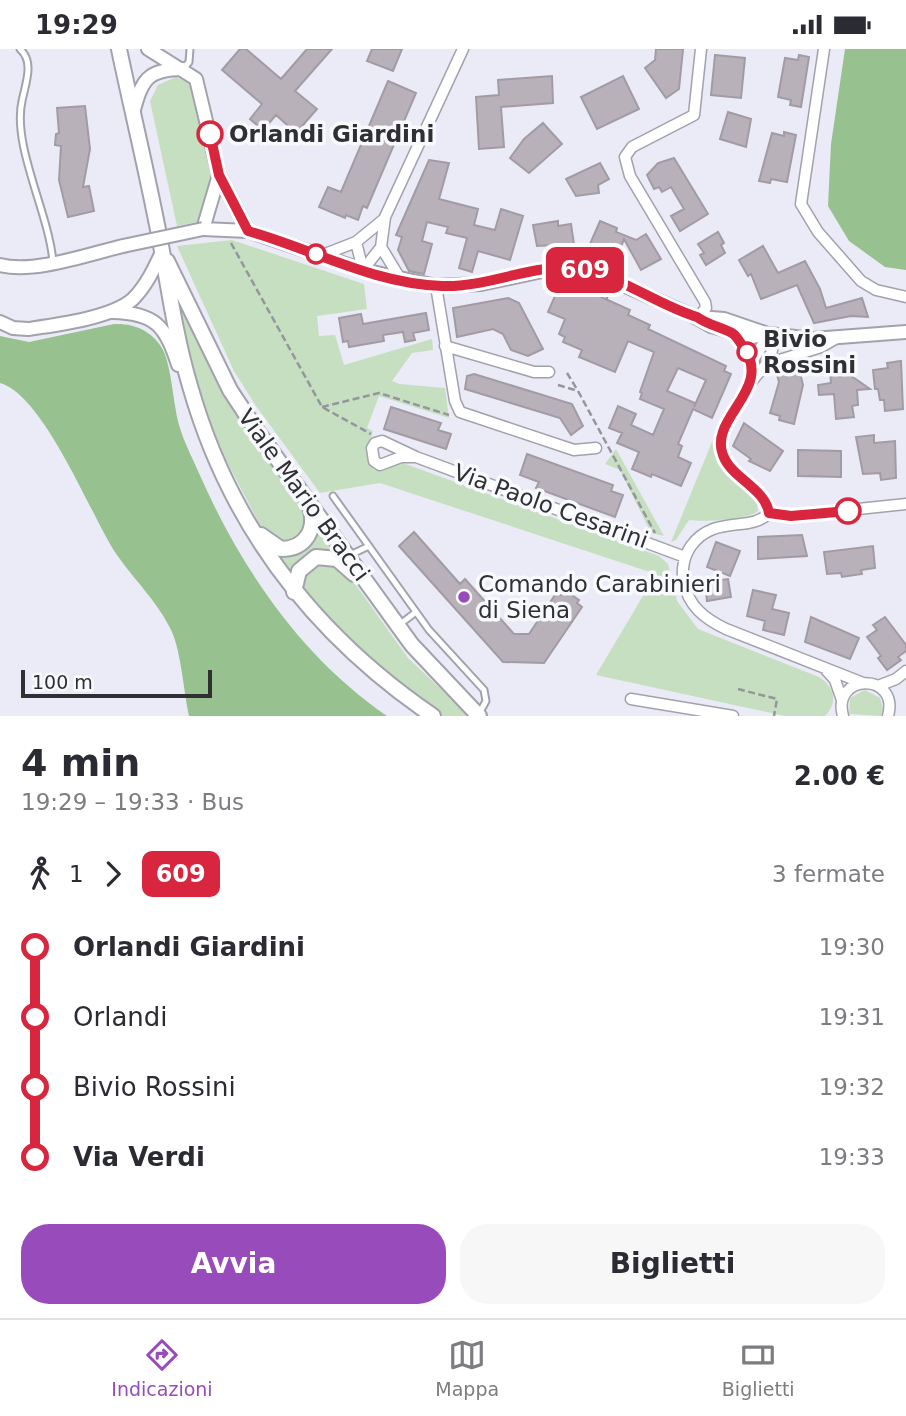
<!DOCTYPE html>
<html lang="it">
<head>
<meta charset="utf-8">
<style>
  :root { --surface:#fff; --page:#f7f7f7; --text:#2b2b33; --muted:#7c7c81; --line:#e1e1e2; --accent:#984bbb }
  body { margin:0; font-family:"DejaVu Sans",sans-serif; background:var(--page); color:var(--text); height:100vh; display:flex; flex-direction:column; font-size:26px; white-space:nowrap }
  * { box-sizing:border-box; margin:0 }
  p { font-size:23px; color:var(--muted) }
  .icon { flex:none; width:38px; height:38px; fill:none; stroke:currentColor; stroke-width:2; stroke-linecap:round; stroke-linejoin:round }
  .map { position:relative; height:667px; overflow:hidden }
  .drawer { display:flex; flex-direction:column; background:var(--surface); flex:1 }
  .drawer>* { flex:none }
  .badge { padding:0 14px; border-radius:10px; font-size:24px; line-height:46px }
  .scale { position:absolute; left:21px; bottom:18px; width:191px; box-sizing:border-box; padding-left:7px; border:4px solid #303034; border-top:0; font-size:19px; line-height:24px; white-space:nowrap; color:#303034; -webkit-text-stroke:5px #f8f9fd; paint-order:stroke }
  .map>.badge { position:absolute; translate:-50% -50%; box-shadow:0 0 0 4px #fff }
  .legs { display:flex; align-items:center; gap:10px; height:77px; padding:0 21px; font-size:23px }
  .legs p { margin-inline-start:auto }
  .headline { display:flex; align-items:center; justify-content:space-between; height:119px; padding:0 21px }
  h1 { font-size:38px; font-weight:700; line-height:52px }
  .primary-button { display:flex; gap:14px; margin-top:auto; padding:14px 21px }
  .primary-button a { flex:1; height:80px; border-radius:28px; background:var(--accent); color:#fff; font-size:28px; font-weight:700; line-height:80px; text-align:center }
  .primary-button a+a { background:var(--page); color:var(--text) }
  ul { padding:0 21px; list-style:none }
  li { display:flex; align-items:center; gap:24px; height:70px; font-size:26px }
  li i { display:grid; place-items:center; width:10px; height:100%; margin:0 9px; background:currentColor }
  li i::after { content:''; width:18px; height:18px; margin:-9px; border:5px solid; border-radius:50%; background:var(--surface) }
  li p { margin-inline-start:auto }
  li:first-child i { background:linear-gradient(#0000 50%,currentColor 0) }
  li:last-child i { background:linear-gradient(currentColor 50%,#0000 0) }
  .status { display:flex; justify-content:space-between; align-items:center; height:49px; padding:0 35px; background:var(--surface); direction:ltr }
  .status svg { height:19px; fill:currentColor }
  .menu { display:flex; justify-content:space-around; align-items:center; height:98px; border-top:2px solid var(--line); background:var(--surface); font-size:19px; color:var(--muted) }
  .menu a { display:grid; justify-items:center; gap:4px }
  .menu .on { color:var(--accent) }
  .map>svg:first-child { display:block }
  .green { fill:#c5dfc0 }
  .forest { fill:#97c18e }
  .building { fill:#b9b1ba; stroke:#a39ba4; stroke-width:2; fill-rule:evenodd }
  .lines { fill:none; stroke-linecap:round; stroke-linejoin:round }
  .service-casing { stroke:#a2a2ad; stroke-width:9 }
  .minor-casing { stroke:#a2a2ad; stroke-width:13 }
  .tertiary-casing { stroke:#a2a2ad; stroke-width:16 }
  .secondary-casing { stroke:#a2a2ad; stroke-width:18 }
  .path { stroke:#95969d; stroke-width:2.5; stroke-dasharray:7 3.5; stroke-linecap:butt }
  .service { stroke:#fff; stroke-width:5 }
  .minor { stroke:#fff; stroke-width:10 }
  .tertiary { stroke:#fff; stroke-width:12 }
  .secondary { stroke:#fff; stroke-width:14 }
  .tertiary-bridge-casing { stroke:#a2a2ad; stroke-width:16; stroke-linecap:butt }
  .tertiary-bridge { stroke:#fff; stroke-width:12 }
  .line-1-casing { stroke:#fff; stroke-width:16 }
  .line-1 { stroke:#d7263d; stroke-width:10 }
  .stop-1-dot { fill:#fff; stroke:#d7263d; stroke-width:3.5 }
  .poi-dot { fill:#984bbb; stroke:#f8f9fd; stroke-width:2.5 }
  .labels { text-anchor:middle; stroke-width:7; stroke-linejoin:round; paint-order:stroke }
  .stop-label { font-size:23px; font-weight:bold; fill:#303034; stroke:#f8f9fd; text-anchor:start }
  .street-label { font-size:23px; fill:#303034; stroke:#f8f9fd }
  .poi-label { font-size:23px; fill:#303034; stroke:#f8f9fd; text-anchor:start }
</style>
</head>
<body>
<div class="status"><b>19:29</b><svg viewBox="0 0 49 12"><path d="M0 12V9h3v3zM5 12V6h3v6zM10 12V3h3v9zM15 12V0h3v12zM26 1h20v11H26zM47 4h2v5h-2z"/></svg></div>
<div class="map">
<svg width="906" height="667" viewBox="0 0 906 667">
  <rect width="100%" height="100%" fill="#eaebf6"/>
  <path class="green" d="M 176,28 L 188,34 L 192,41 L 212,132 L 202,172 L 177,177 L 150,52 L 158,36 Z
    M 232,191 L 364,235 L 367,260 L 317,267 L 319,287 L 335,286 L 344,316 L 432,290 L 433,301 L 412,304 L 392,332 L 399,335 L 445,339 L 449,369 L 379,347 L 367,379 L 373,382 L 366,404 L 374,421 L 383,422 L 400,413 L 659,507 L 668,515 L 677,552 L 698,580 L 819,628 C 835,638 838,654 825,667 L 785,667 L 596,626 L 656,525 L 380,434 L 320,444 L 256,357 L 234,322 L 177,197 Z
    M 179,252 C 199,301 223,347 253,390 C 271,415 300,441 309,470 L 299,490 L 281,494 L 261,478 L 225,409 L 196,338 L 174,253 Z
    M 712,393 L 718,415 L 757,453 L 758,462 C 748,471 703,473 689,471 L 676,491 L 671,493 Z
    M 616,400 L 664,487 L 651,484 L 620,421 L 605,415 Z
    M 320,478 L 332,500 C 313,501 305,507 292,521 L 287,522 L 279,510 L 280,508 L 304,500 Z
    M 328,511 L 348,525 L 408,609 L 470,667 L 443,667 L 404,641 L 362,607 L 302,540 L 302,530 L 311,516 Z
    M 865,641 L 880,649 L 883,660 L 881,667 L 849,665 L 850,649 Z"/>
  <path class="forest" d="M 845,0 L 906,0 L 906,221 L 885,218 L 849,192 L 828,157 L 831,95 Z
    M 114,275 C 134,274 153,282 163,301 C 172,319 173,357 180,379 C 184,393 192,408 198,422 C 240,518 300,607 387,667 L 189,667 C 184,644 181,603 172,583 C 158,552 131,528 113,500 C 89,461 43,346 0,334 L 0,287 L 29,293 Z"/>
  <path class="building" d="M 240,0 L 246,0 L 281,30 L 307,0 L 332,0 L 295,42 L 317,60 L 296,84 L 276,66 L 263,81 L 250,70 L 262,55 L 222,21 Z
    M 372,0 L 402,0 L 393,22 L 367,12 Z
    M 656,0 L 683,0 L 679,40 L 666,49 L 645,19 L 655,11 Z
    M 715,6 L 745,9 L 741,49 L 711,46 Z
    M 799,6 L 809,8 L 801,58 L 790,56 L 791,51 L 778,48 L 785,9 L 798,11 Z
    M 552,27 L 553,54 L 501,58 L 504,98 L 479,100 L 476,48 L 499,46 L 498,31 Z
    M 623,27 L 639,60 L 597,80 L 581,48 Z
    M 388,32 L 416,44 L 367,159 L 363,157 L 358,171 L 346,166 L 345,169 L 319,158 L 328,138 L 341,143 Z
    M 85,57 L 90,100 L 83,138 L 89,137 L 94,162 L 68,168 L 59,131 L 61,97 L 55,96 L 56,85 L 59,84 L 57,59 Z
    M 728,63 L 751,70 L 746,98 L 720,90 Z
    M 543,74 L 562,95 L 529,124 L 510,109 L 524,90 Z
    M 784,83 L 796,86 L 787,133 L 771,130 L 770,134 L 759,132 L 772,84 L 784,87 Z
    M 674,109 L 708,165 L 680,182 L 671,167 L 684,160 L 671,138 L 662,143 L 659,138 L 654,140 L 647,126 L 658,114 Z
    M 429,111 L 449,114 L 439,150 L 478,160 L 474,176 L 495,181 L 501,160 L 523,167 L 510,211 L 478,202 L 472,223 L 459,219 L 467,189 L 446,184 L 448,178 L 427,173 L 422,192 L 432,195 L 424,225 L 409,222 L 398,201 L 402,188 L 396,186 Z
    M 600,114 L 609,130 L 598,136 L 599,144 L 576,147 L 566,130 Z
    M 558,172 L 558,177 L 571,175 L 574,195 L 537,197 L 533,176 Z
    M 600,172 L 617,179 L 616,183 L 636,191 L 646,185 L 661,210 L 641,221 L 624,190 L 618,206 L 590,195 Z
    M 718,183 L 724,194 L 721,196 L 725,204 L 706,216 L 700,206 L 704,204 L 698,195 Z
    M 763,197 L 778,224 L 805,212 L 820,240 L 826,259 L 862,249 L 868,268 L 851,267 L 814,274 L 797,236 L 761,250 L 751,225 L 748,227 L 739,211 Z
    M 562,231 L 602,246 L 601,248 L 630,261 L 628,266 L 650,276 L 648,280 L 726,317 L 724,322 L 731,325 L 712,369 L 693,360 L 678,395 L 682,397 L 678,408 L 691,414 L 681,437 L 652,425 L 651,428 L 632,420 L 639,403 L 617,394 L 622,384 L 609,379 L 618,357 L 636,365 L 631,376 L 653,386 L 664,360 L 640,350 L 642,344 L 640,343 L 654,303 L 628,292 L 615,323 L 579,308 L 582,301 L 563,293 L 565,288 L 559,285 L 565,270 L 548,263 ZM 678,319 L 706,331 L 694,358 L 695,354 L 667,342 Z
    M 508,249 L 519,254 L 543,300 L 528,307 L 511,301 L 503,285 L 493,280 L 457,288 L 453,259 Z
    M 426,264 L 429,281 L 413,284 L 415,291 L 405,293 L 403,283 L 383,286 L 384,292 L 349,298 L 348,292 L 343,293 L 339,269 L 361,265 L 363,275 Z
    M 901,312 L 903,360 L 885,362 L 884,351 L 880,351 L 878,340 L 875,340 L 873,321 L 888,319 L 887,314 Z
    M 799,320 L 803,336 L 794,375 L 779,371 L 780,367 L 770,364 L 779,333 L 777,326 Z
    M 844,322 L 870,340 L 857,341 L 858,356 L 852,357 L 854,368 L 836,370 L 834,345 L 819,346 L 818,336 L 831,334 L 830,323 Z
    M 474,325 L 572,355 L 583,377 L 571,386 L 560,369 L 465,340 L 467,327 Z
    M 391,358 L 441,374 L 438,381 L 451,385 L 446,400 L 384,380 Z
    M 744,374 L 783,402 L 770,422 L 749,412 L 751,410 L 733,397 Z
    M 874,386 L 874,394 L 895,392 L 896,429 L 881,431 L 880,424 L 863,425 L 856,388 Z
    M 798,401 L 841,402 L 841,428 L 798,427 Z
    M 527,405 L 613,436 L 611,442 L 623,446 L 615,468 L 536,439 L 539,433 L 520,426 Z
    M 414,483 L 460,535 L 465,530 L 514,585 L 529,585 L 557,543 L 561,546 L 564,541 L 579,551 L 577,554 L 582,558 L 544,614 L 503,613 L 399,497 Z
    M 802,486 L 807,507 L 758,510 L 758,488 Z
    M 716,493 L 740,502 L 730,527 L 707,518 Z
    M 873,497 L 875,519 L 861,521 L 862,525 L 842,528 L 841,524 L 827,525 L 824,503 Z
    M 728,530 L 731,548 L 707,552 L 705,533 Z
    M 753,541 L 776,546 L 772,560 L 789,564 L 784,586 L 763,581 L 765,572 L 747,567 Z
    M 811,568 L 859,589 L 850,610 L 805,593 Z
    M 885,568 L 906,596 L 906,602 L 898,608 L 901,611 L 887,621 L 878,609 L 881,607 L 867,588 L 877,581 L 873,576 Z"/>
  <g class="lines">
    <defs>
      <path id="service" d="M 20,0 C 35,13 25,36 22,52 C 12,97 49,164 53,213
        M 183,20 L 189,13 L 190,0
        M 333,447 L 429,581 L 484,641 L 486,652 L 480,663
        M 350,506 L 369,497
        M 399,576 L 416,563"/>
      <path id="minor" d="M 824,0 L 801,155 L 818,183 L 861,232 L 876,241 L 906,248
        M 356,193 L 363,221
        M 320,207 L 356,193 L 383,171
        M 363,221 L 381,198
        M 401,231 L 381,198 L 385,168 L 463,0
        M 436,237 L 455,352 L 460,363 L 574,401 L 596,399
        M 697,269 L 706,259 L 705,253 L 630,127 L 625,108 L 632,98 L 694,66 L 701,0
        M 733,284 L 752,313
        M 769,285 C 770,290 773,296 772,301 C 770,315 760,321 752,332 C 742,345 721,380 721,395 C 721,426 765,435 769,464
        M 445,297 L 534,323 L 549,323
        M 767,315 L 821,298 L 835,290
        M 751,333 L 752,313 L 769,285
        M 416,408 L 401,408 L 380,416 L 374,412 L 372,399 L 375,394 L 382,392 L 416,408 L 685,508
        M 769,464 C 751,484 714,465 691,497 C 684,507 681,521 684,533 C 688,557 705,570 726,580 L 863,634
        M 769,464 L 791,467 L 906,455
        M 826,621 L 835,631 L 842,651
        M 878,637 L 896,630 L 906,622
        M 631,650 L 733,667
        M 843,667 C 831,624 900,623 888,667"/>
      <path id="tertiary" d="M 148,0 L 196,30 L 219,126 L 248,182
        M 133,64 C 142,32 146,20 183,20
        M 203,180 L 248,182 L 363,221 L 436,237 L 481,235 L 547,221 L 578,220 L 603,227 L 697,269 L 711,277 L 752,288 L 769,285 L 813,290 L 906,283
        M 203,180 L 219,126
        M 0,216 C 34,225 89,205 123,197
        M 113,263 C 155,264 166,277 178,316
        M 698,268 L 724,270 L 768,285
        M 0,273 L 13,279 L 28,280 C 56,276 112,269 133,250 C 146,237 154,220 162,203"/>
      <path id="secondary" d="M 119,0 C 133,67 150,135 162,202 C 170,248 177,293 190,337 C 230,478 313,585 433,667
        M 167,212 L 230,341 L 257,382 L 412,596 L 479,667
        M 261,486 L 281,500 C 306,500 317,480 310,457
        M 294,543 L 299,522 L 316,508 L 337,510 L 354,525"/>
    </defs>
    <use href="#service" class="service-casing"/>
    <use href="#minor" class="minor-casing"/>
    <use href="#tertiary" class="tertiary-casing"/>
    <use href="#secondary" class="secondary-casing"/>
    <path class="path" d="M 231,194 L 322,358 L 371,385
      M 606,251 L 609,243
      M 567,324 L 578,342
      M 558,336 L 578,342 L 655,484
      M 322,358 L 379,344 L 449,366
      M 738,640 L 777,650 L 774,667"/>
    <use href="#service" class="service"/>
    <use href="#minor" class="minor"/>
    <use href="#tertiary" class="tertiary"/>
    <use href="#secondary" class="secondary"/>
    <defs>
      <path id="tertiary-bridge" d="M 123,197 L 203,180"/>
    </defs>
    <use href="#tertiary-bridge" class="tertiary-bridge-casing"/>
    <use href="#tertiary-bridge" class="tertiary-bridge"/>
  </g>
  <g class="lines">
    <defs>
      <path id="line-1" d="M 210,85 L 219,126 L 248,182 C 312,200 374,235 442,237 C 488,239 536,213 579,220 C 621,227 657,256 697,268 C 708,276 721,278 732,284 C 736,286 739,292 742,296 C 776,340 708,368 723,406 C 731,429 765,439 769,464 L 791,467 L 848,462"/>
    </defs>
    <use href="#line-1" class="line-1-casing"/>
    <use href="#line-1" class="line-1"/>
  </g>
  <g class="stop-1-dot">
    <circle cx="210" cy="85" r="12"/>
    <circle cx="316" cy="205" r="9"/>
    <circle cx="747" cy="303" r="9"/>
    <circle cx="848" cy="462" r="12"/>
  </g>
  <circle class="poi-dot" cx="464" cy="548" r="7"/>
  <g class="labels">
    <g class="stop-label">
      <text x="229" y="93">Orlandi Giardini</text>
      <text x="763" y="298">Bivio<tspan x="763" dy="26">Rossini</tspan></text>
    </g>
    <g class="street-label">
      <text transform="translate(304 446) rotate(54)" y="8">Viale Mario Bracci</text>
      <text transform="translate(551 457) rotate(20)" y="8">Via Paolo Cesarini</text>
    </g>
    <g class="poi-label">
      <text x="478" y="543">Comando Carabinieri<tspan x="478" dy="26">di Siena</tspan></text>
    </g>
  </g>
</svg>
<div class="scale">100 m</div>
<b class="badge" style="left:585px;top:221px;background:#d7263d;color:#fff">609</b>
</div>
<section class="drawer">
<div class="headline"><div><h1>4 min</h1><p>19:29 – 19:33 · Bus</p></div><b>2.00 €</b></div>
<div class="legs"><svg class="icon" aria-label="walk" viewBox="0 0 24 24"><circle cx="13" cy="4" r="2"/><path d="M13 8l-2 6 4 7M11 14l-3 7M7 12l3-4h3l4 4"/></svg>1<svg class="icon" aria-label="forward" viewBox="0 0 24 24"><path d="M9 5l7 7-7 7"/></svg><b class="badge" style="background:#d7263d;color:#fff">609</b><p>3 fermate</p></div>
<ul>
<li><i style="color:#d7263d"></i><b>Orlandi Giardini</b><p>19:30</p></li>
<li><i style="color:#d7263d"></i><span>Orlandi</span><p>19:31</p></li>
<li><i style="color:#d7263d"></i><span>Bivio Rossini</span><p>19:32</p></li>
<li><i style="color:#d7263d"></i><b>Via Verdi</b><p>19:33</p></li>
</ul>
<div class="primary-button"><a>Avvia</a><a>Biglietti</a></div>
</section>
<nav class="menu">
<a class="on"><svg class="icon" aria-label="directions" viewBox="0 0 24 24"><path d="M12 3l9 9-9 9-9-9zM9 14v-3h6M13 9l2 2-2 2"/></svg>Indicazioni</a>
<a><svg class="icon" aria-label="map" viewBox="0 0 24 24"><path d="M3 6l6-2 6 2 6-2v14l-6 2-6-2-6 2zM9 4v14M15 6v14"/></svg>Mappa</a>
<a><svg class="icon" aria-label="tickets" viewBox="0 0 24 24"><path d="M3 7h18v10H3zM15 7v10"/></svg>Biglietti</a>
</nav>
</body>
</html>
